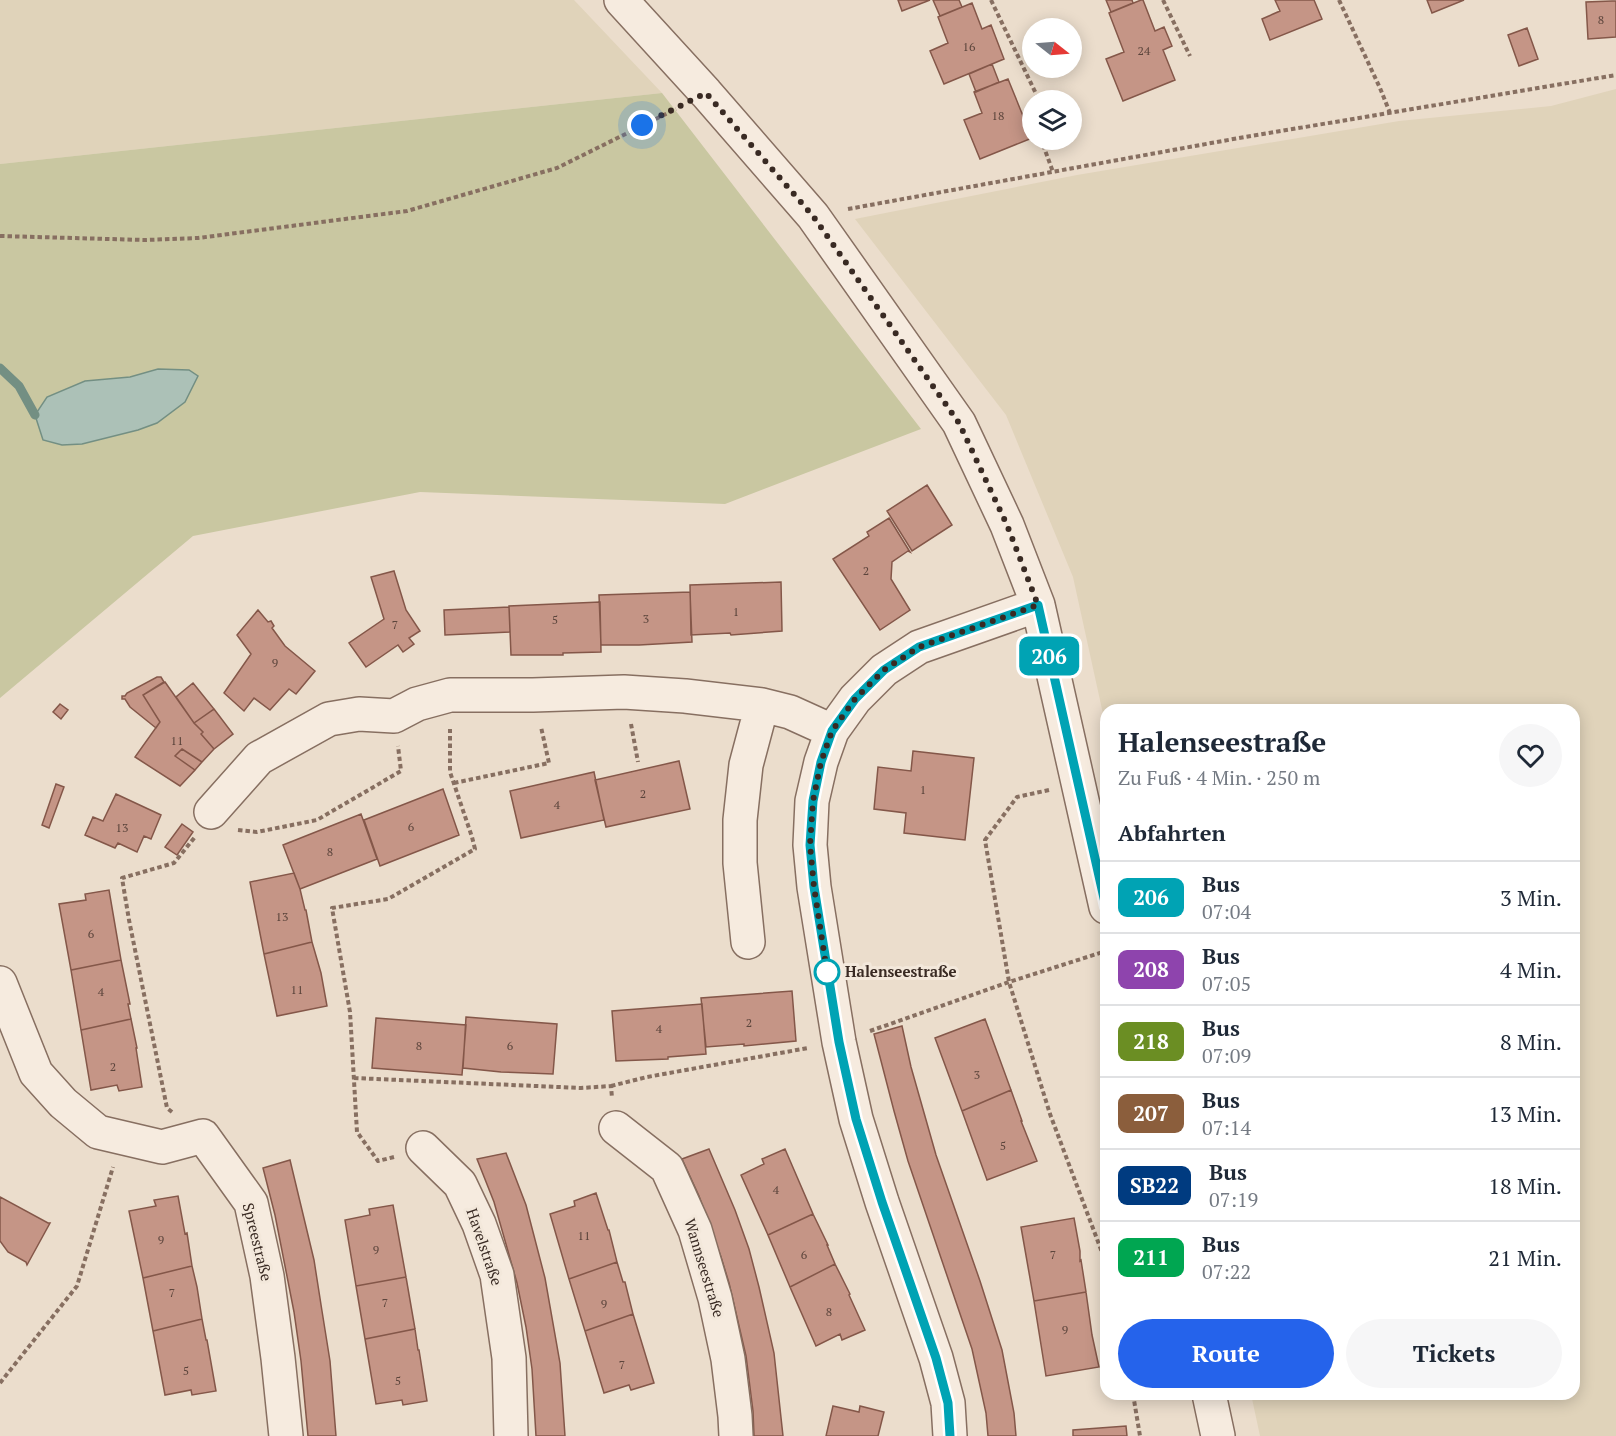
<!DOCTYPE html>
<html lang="de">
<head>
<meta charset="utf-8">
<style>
  :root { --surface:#fff; --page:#f6f6f7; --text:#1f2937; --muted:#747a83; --line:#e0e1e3; --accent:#2563eb }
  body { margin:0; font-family:"PT Serif",serif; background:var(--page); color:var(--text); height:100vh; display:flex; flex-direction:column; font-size:22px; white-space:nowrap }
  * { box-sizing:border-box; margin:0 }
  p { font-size:20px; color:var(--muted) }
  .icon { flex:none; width:33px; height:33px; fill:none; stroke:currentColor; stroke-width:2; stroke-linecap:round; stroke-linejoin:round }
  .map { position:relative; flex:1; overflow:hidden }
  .sheet { position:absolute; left:1100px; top:704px; width:480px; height:696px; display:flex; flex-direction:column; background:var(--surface); border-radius:18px; box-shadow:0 3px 15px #0003 }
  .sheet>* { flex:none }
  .badge { padding:0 12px; border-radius:9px; font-size:21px; line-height:39px }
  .needle { width:39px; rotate:107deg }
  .controls { position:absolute; left:1022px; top:18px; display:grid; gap:12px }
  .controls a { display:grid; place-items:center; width:60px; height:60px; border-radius:50%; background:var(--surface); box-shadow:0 3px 15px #0003; font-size:30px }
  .you { position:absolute; width:30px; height:30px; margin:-15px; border:4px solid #fff; border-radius:50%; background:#1a73e8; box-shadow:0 0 0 9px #1a73e833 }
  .map>.badge { position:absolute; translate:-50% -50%; box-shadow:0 0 0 3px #fff }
  h2 { padding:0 18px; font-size:22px; line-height:54px }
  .round { display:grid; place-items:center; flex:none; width:63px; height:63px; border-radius:32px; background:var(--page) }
  .summary { display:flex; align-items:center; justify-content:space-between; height:102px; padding:0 18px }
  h1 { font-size:28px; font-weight:700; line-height:45px }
  .button { display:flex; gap:12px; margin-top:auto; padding:12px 18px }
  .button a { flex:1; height:69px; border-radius:36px; background:var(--accent); color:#fff; font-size:24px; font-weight:700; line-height:69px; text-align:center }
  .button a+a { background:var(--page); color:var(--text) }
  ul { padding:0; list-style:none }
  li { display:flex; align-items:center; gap:18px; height:72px; padding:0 18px; border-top:2px solid var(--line) }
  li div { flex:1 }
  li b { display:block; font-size:22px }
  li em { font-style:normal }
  li .badge { min-width:66px; font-weight:700; text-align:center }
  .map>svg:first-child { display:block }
  .farmland { fill:#e0d3ba }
  .green { fill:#c9c7a1; fill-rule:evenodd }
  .water { fill:#acc1b7; stroke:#738f83; stroke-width:1.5 }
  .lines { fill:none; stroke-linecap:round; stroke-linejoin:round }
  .stream { stroke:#738f83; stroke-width:9 }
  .building { fill:#c59586; stroke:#845749; stroke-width:1.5 }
  .minor-casing { stroke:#876f61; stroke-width:36 }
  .path { stroke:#876f61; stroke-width:4; stroke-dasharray:4.5 3; stroke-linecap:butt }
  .minor { stroke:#f6ebdf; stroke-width:33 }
  .line-casing { stroke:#fff; stroke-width:14 }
  .line { stroke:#00a3b4; stroke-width:9 }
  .walk { stroke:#392a23; stroke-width:6; stroke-dasharray:0 10.8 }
  .stop-dot { fill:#fff; stroke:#00a3b4; stroke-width:3 }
  .labels { text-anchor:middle; stroke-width:6; stroke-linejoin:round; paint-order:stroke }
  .number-label { font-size:12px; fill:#5c453c }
  .stop-label { font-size:15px; font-weight:bold; fill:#392a23; stroke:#f3e8db; text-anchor:start }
  .street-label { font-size:15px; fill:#392a23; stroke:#f3e8db }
</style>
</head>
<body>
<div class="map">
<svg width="1616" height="1436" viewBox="0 0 1616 1436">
  <rect width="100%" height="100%" fill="#ebddcc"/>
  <path class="farmland" d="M 0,0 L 574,0 L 662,93 L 0,164 Z
    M 1616,89 L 1616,1436 L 1260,1436 L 1251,1394 L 1574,1394 L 1574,710 L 1106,710 L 1105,723 L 1073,577 L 1006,415 L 855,219 L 1077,175 L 1399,121 L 1551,106 Z"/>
  <path class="green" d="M 662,93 L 921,429 L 725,504 L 420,492 L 193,536 L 0,698 L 0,164 ZM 158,369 L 138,430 L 82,444 L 35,415 L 47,397 L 85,381 L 130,377 Z"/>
  <path class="water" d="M 158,369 L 189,370 L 198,376 L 185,402 L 157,423 L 138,430 L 82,444 L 62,445 L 43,440 L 35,415 L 47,397 L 85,381 L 130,377 Z"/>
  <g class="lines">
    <path class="stream" d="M 0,368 L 19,386 L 35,415"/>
  </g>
  <path class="building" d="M 898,0 L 930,0 L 902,11 Z
    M 933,0 L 959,0 L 962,7 L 940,16 Z
    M 1106,0 L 1132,0 L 1133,3 L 1111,12 Z
    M 1141,0 L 1143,0 L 1155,31 L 1164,27 L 1172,46 L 1163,50 L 1175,80 L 1123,101 L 1106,59 L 1124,52 L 1109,13 Z
    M 1275,0 L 1314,0 L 1322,19 L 1270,40 L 1262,19 L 1280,11 Z
    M 1427,0 L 1464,0 L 1432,13 Z
    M 1612,1 L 1616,1 L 1616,37 L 1588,39 L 1586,2 Z
    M 972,3 L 982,29 L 991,25 L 1004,59 L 944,84 L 930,51 L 948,43 L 938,17 Z
    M 1527,28 L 1538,59 L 1519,66 L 1508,35 Z
    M 992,64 L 999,82 L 976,92 L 969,74 Z
    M 1008,79 L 1032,138 L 980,159 L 964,120 L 982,113 L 974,92 Z
    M 927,485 L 952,525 L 912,551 L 887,511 Z
    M 889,518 L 910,552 L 908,551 L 892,562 L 891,579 L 910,610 L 880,630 L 833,559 L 869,536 L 867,532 Z
    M 394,571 L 406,610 L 420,631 L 409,638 L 414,644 L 403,652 L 398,645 L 366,667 L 349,643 L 384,619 L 371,577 Z
    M 781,582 L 782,631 L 731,635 L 730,633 L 691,635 L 690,585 Z
    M 690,592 L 692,642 L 639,645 L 601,645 L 599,595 Z
    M 600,602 L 601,652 L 563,653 L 563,655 L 511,655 L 509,606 Z
    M 509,607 L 510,632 L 445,635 L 444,610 Z
    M 258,610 L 268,622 L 271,621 L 274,626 L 272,628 L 285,646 L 315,671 L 296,694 L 289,689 L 270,710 L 254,698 L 244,711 L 224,693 L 251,654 L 237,635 Z
    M 157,677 L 161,677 L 164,682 L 143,695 L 160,722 L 156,728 L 130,707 L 125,699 L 122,699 L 122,696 L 125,696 L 127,693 Z
    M 165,682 L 194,723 L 203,732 L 201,734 L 214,749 L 202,762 L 182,749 L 175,756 L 195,770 L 180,786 L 135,757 L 160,722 L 143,695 Z
    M 193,683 L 214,709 L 194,723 L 176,697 Z
    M 60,704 L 68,710 L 61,719 L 53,712 Z
    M 214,709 L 233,734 L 214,749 L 201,734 L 203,732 L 194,723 Z
    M 182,749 L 202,762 L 195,770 L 175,756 Z
    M 913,751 L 974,758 L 965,840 L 904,833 L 906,813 L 874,809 L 878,767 L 911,771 Z
    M 679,761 L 690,809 L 606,827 L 595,780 Z
    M 594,772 L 604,820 L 521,838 L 510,791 Z
    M 56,784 L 64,787 L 49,828 L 42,825 Z
    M 443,789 L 459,835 L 380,866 L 364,820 Z
    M 116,794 L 161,815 L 151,839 L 144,836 L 137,852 L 118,843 L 115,848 L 85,835 L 93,817 L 103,821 Z
    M 361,814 L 377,859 L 300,889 L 283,845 Z
    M 182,824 L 193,832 L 177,855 L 165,847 Z
    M 294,873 L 300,889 L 305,910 L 306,910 L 312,942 L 264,954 L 250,882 Z
    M 109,890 L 121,960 L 71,970 L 59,904 L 86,900 L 85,894 Z
    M 312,942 L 321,973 L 327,1006 L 277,1016 L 264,954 Z
    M 121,960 L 130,1004 L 128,1004 L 131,1019 L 81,1030 L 71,970 Z
    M 792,991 L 796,1041 L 744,1046 L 744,1044 L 706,1047 L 701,998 Z
    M 702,1004 L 706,1054 L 668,1057 L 668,1059 L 616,1061 L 612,1011 Z
    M 466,1017 L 557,1024 L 553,1074 L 501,1072 L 463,1068 Z
    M 376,1018 L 466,1025 L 462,1075 L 372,1068 Z
    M 131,1019 L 137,1048 L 136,1048 L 142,1087 L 119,1091 L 117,1085 L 91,1090 L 81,1030 Z
    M 985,1019 L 1011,1090 L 962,1111 L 935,1038 Z
    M 902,1026 L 911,1067 L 936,1155 L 980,1281 L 1002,1350 L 1014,1413 L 1016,1436 L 988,1436 L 986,1413 L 972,1349 L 908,1161 L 894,1111 L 874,1034 Z
    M 1011,1090 L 1022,1121 L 1021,1121 L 1037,1161 L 987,1180 L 962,1111 Z
    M 709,1149 L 735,1210 L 749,1249 L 759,1287 L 774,1353 L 783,1436 L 754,1436 L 753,1411 L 746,1356 L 729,1283 L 721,1257 L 699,1196 L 682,1159 Z
    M 785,1149 L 813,1214 L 768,1235 L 741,1175 L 764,1164 L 762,1159 Z
    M 506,1153 L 526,1205 L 545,1278 L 560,1363 L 565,1436 L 536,1436 L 532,1369 L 526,1327 L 517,1283 L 494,1202 L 477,1159 Z
    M 290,1160 L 314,1260 L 322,1311 L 330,1361 L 336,1436 L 308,1436 L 301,1361 L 294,1312 L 275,1215 L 263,1168 Z
    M 596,1193 L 608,1230 L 609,1230 L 617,1262 L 569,1279 L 550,1214 L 575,1206 L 574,1201 Z
    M 178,1196 L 185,1234 L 187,1233 L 192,1266 L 143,1278 L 129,1211 L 156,1206 L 154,1200 Z
    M 0,1197 L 48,1223 L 50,1223 L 27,1265 L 26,1262 L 8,1252 L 0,1241 Z
    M 393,1205 L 406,1277 L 356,1286 L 345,1220 L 370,1215 L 369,1209 Z
    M 813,1214 L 828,1245 L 827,1245 L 835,1264 L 790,1287 L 768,1235 Z
    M 1074,1218 L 1080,1251 L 1080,1261 L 1081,1260 L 1086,1292 L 1034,1301 L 1021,1227 Z
    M 617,1262 L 623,1282 L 625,1282 L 633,1314 L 585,1331 L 569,1279 Z
    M 835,1264 L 850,1294 L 849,1295 L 865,1330 L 842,1340 L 840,1334 L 816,1346 L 790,1287 Z
    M 192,1266 L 197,1287 L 202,1319 L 153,1331 L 143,1278 Z
    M 406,1277 L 415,1329 L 365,1339 L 356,1286 Z
    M 1086,1292 L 1092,1335 L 1099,1367 L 1046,1376 L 1034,1301 Z
    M 633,1314 L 654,1383 L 631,1390 L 629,1385 L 604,1393 L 585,1331 Z
    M 202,1319 L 206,1340 L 207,1340 L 216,1391 L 192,1395 L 191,1390 L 165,1395 L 153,1331 Z
    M 415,1329 L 418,1350 L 419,1350 L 427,1401 L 403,1405 L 402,1400 L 376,1404 L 365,1339 Z
    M 833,1406 L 859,1412 L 860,1406 L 884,1412 L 878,1436 L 826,1436 Z
    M 1126,1426 L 1127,1436 L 1073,1436 L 1073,1430 Z"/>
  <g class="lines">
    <defs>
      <path id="minor" d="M 621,0 L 706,93 L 813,216 L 959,423 L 1007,525 L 1038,605 L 1106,907
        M 211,812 L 259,758 L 329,719 L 359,714 L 394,716 L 417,704 L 450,695 L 533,695 L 624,692 L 685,696 L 762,705 L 790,712 L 832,731
        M 748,942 L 740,863 L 740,820 L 746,765 L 762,705
        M 0,983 L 36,1073 L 63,1103 L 98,1132 L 162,1147 L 203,1136 L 251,1203 L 267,1276 L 278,1358 L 286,1436
        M 616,1128 L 667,1168 L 695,1230 L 715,1298 L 728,1359 L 735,1416 L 736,1436
        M 423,1148 L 460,1184 L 479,1224 L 497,1275 L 509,1358 L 511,1436
        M 1209,1394 L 1218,1436
        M 950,1436 L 948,1403 L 936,1358 L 882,1202 L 856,1119 L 839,1042 L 814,887 L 810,845 L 812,801 L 821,762 L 832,731 L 855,699 L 884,670 L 919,647 L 1038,605"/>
    </defs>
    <use href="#minor" class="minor-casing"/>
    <path class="path" d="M 991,0 L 1039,100
      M 1163,0 L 1190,56
      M 1339,0 L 1380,88 L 1390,113
      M 1046,140 L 1042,142 L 1053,172
      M 848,209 L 1239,138 L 1616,75
      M 0,236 L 145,240 L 198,238 L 407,211 L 557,168 L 676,109
      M 631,724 L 638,762
      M 454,783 L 549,763 L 541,727
      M 1049,790 L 1017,797 L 985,840 L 1009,982 L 1050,1114 L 1106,1263
      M 238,830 L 257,832 L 317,820 L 401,771 L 398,746
      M 870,1031 L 1009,982 L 1106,951
      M 354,1078 L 581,1088 L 611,1086 L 612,1098
      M 611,1086 L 647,1077 L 808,1048
      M 172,1112 L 167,1108 L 129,920 L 122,878 L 174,863 L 195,837
      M 394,1157 L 378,1161 L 357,1132 L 350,1012 L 332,908 L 388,899 L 475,849 L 472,837 L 450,772 L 450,729
      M 0,1383 L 77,1286 L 113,1167
      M 1133,1394 L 1140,1436"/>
    <use href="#minor" class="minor"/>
  </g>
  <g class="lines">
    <defs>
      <path id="line" d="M 950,1436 L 948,1403 L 936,1358 L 882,1202 L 856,1119 L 839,1042 L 814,887 L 810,845 L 813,801 L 821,762 L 832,731 L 855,699 L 884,670 L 919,647 L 1038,605 L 1106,907"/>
    </defs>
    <use href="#line" class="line-casing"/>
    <use href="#line" class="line"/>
    <path class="walk" d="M 642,125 L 706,93 L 813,216 L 959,423 L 1007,525 L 1038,605 L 919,647 L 884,670 L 855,699 L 832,731 L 821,762 L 813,801 L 810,845 L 814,887 L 827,972"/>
  </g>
  <circle class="stop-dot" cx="827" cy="972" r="12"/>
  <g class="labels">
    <g class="number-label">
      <text x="1601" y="24">8</text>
      <text x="969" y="51">16</text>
      <text x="1144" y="55">24</text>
      <text x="998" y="120">18</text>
      <text x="866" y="575">2</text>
      <text x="736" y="616">1</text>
      <text x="646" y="623">3</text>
      <text x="555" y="624">5</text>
      <text x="395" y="629">7</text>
      <text x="275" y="667">9</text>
      <text x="177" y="745">11</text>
      <text x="923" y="794">1</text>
      <text x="643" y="798">2</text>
      <text x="557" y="809">4</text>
      <text x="411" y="831">6</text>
      <text x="122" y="832">13</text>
      <text x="330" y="856">8</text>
      <text x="282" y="921">13</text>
      <text x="91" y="938">6</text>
      <text x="297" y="994">11</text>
      <text x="101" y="996">4</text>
      <text x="749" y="1027">2</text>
      <text x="659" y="1033">4</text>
      <text x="419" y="1050">8</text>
      <text x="510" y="1050">6</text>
      <text x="113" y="1071">2</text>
      <text x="977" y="1079">3</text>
      <text x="1003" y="1150">5</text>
      <text x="776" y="1194">4</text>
      <text x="584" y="1240">11</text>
      <text x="161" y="1244">9</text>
      <text x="376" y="1254">9</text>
      <text x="804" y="1259">6</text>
      <text x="1053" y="1259">7</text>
      <text x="172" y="1297">7</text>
      <text x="385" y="1307">7</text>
      <text x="604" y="1308">9</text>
      <text x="829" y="1316">8</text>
      <text x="1065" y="1334">9</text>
      <text x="622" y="1369">7</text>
      <text x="186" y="1375">5</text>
      <text x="398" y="1385">5</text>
    </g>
    <g class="stop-label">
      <text x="845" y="977">Halenseestraße</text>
    </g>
    <g class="street-label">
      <text transform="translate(257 1242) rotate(76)" y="5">Spreestraße</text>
      <text transform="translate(484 1247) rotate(71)" y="5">Havelstraße</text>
      <text transform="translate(704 1268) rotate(73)" y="5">Wannseestraße</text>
    </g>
  </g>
</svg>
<div class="controls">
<a><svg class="needle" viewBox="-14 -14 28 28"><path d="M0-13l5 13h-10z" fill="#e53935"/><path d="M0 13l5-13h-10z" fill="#747a83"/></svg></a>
<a><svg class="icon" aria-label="layers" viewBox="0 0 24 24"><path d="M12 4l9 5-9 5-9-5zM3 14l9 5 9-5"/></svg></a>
</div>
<div class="you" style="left:642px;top:125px"></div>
<b class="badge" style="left:1049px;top:656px;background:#00a3b4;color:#fff">206</b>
<section class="sheet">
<div class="summary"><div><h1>Halenseestraße</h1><p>Zu Fuß · 4 Min. · 250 m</p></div><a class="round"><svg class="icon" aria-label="heart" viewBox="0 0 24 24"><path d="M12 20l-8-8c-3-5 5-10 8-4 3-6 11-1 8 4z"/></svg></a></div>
<h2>Abfahrten</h2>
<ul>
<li><span class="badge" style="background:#00a3b4;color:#fff">206</span><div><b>Bus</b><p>07:04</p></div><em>3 Min.</em></li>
<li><span class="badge" style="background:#8e44ad;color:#fff">208</span><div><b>Bus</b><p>07:05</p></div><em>4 Min.</em></li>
<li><span class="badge" style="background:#6b8e23;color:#fff">218</span><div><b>Bus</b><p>07:09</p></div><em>8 Min.</em></li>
<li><span class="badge" style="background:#8b5e3c;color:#fff">207</span><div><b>Bus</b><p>07:14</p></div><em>13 Min.</em></li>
<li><span class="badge" style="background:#003b80;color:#fff">SB22</span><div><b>Bus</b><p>07:19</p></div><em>18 Min.</em></li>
<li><span class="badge" style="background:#00a651;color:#fff">211</span><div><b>Bus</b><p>07:22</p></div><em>21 Min.</em></li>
</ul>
<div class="button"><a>Route</a><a>Tickets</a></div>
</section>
</div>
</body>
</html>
